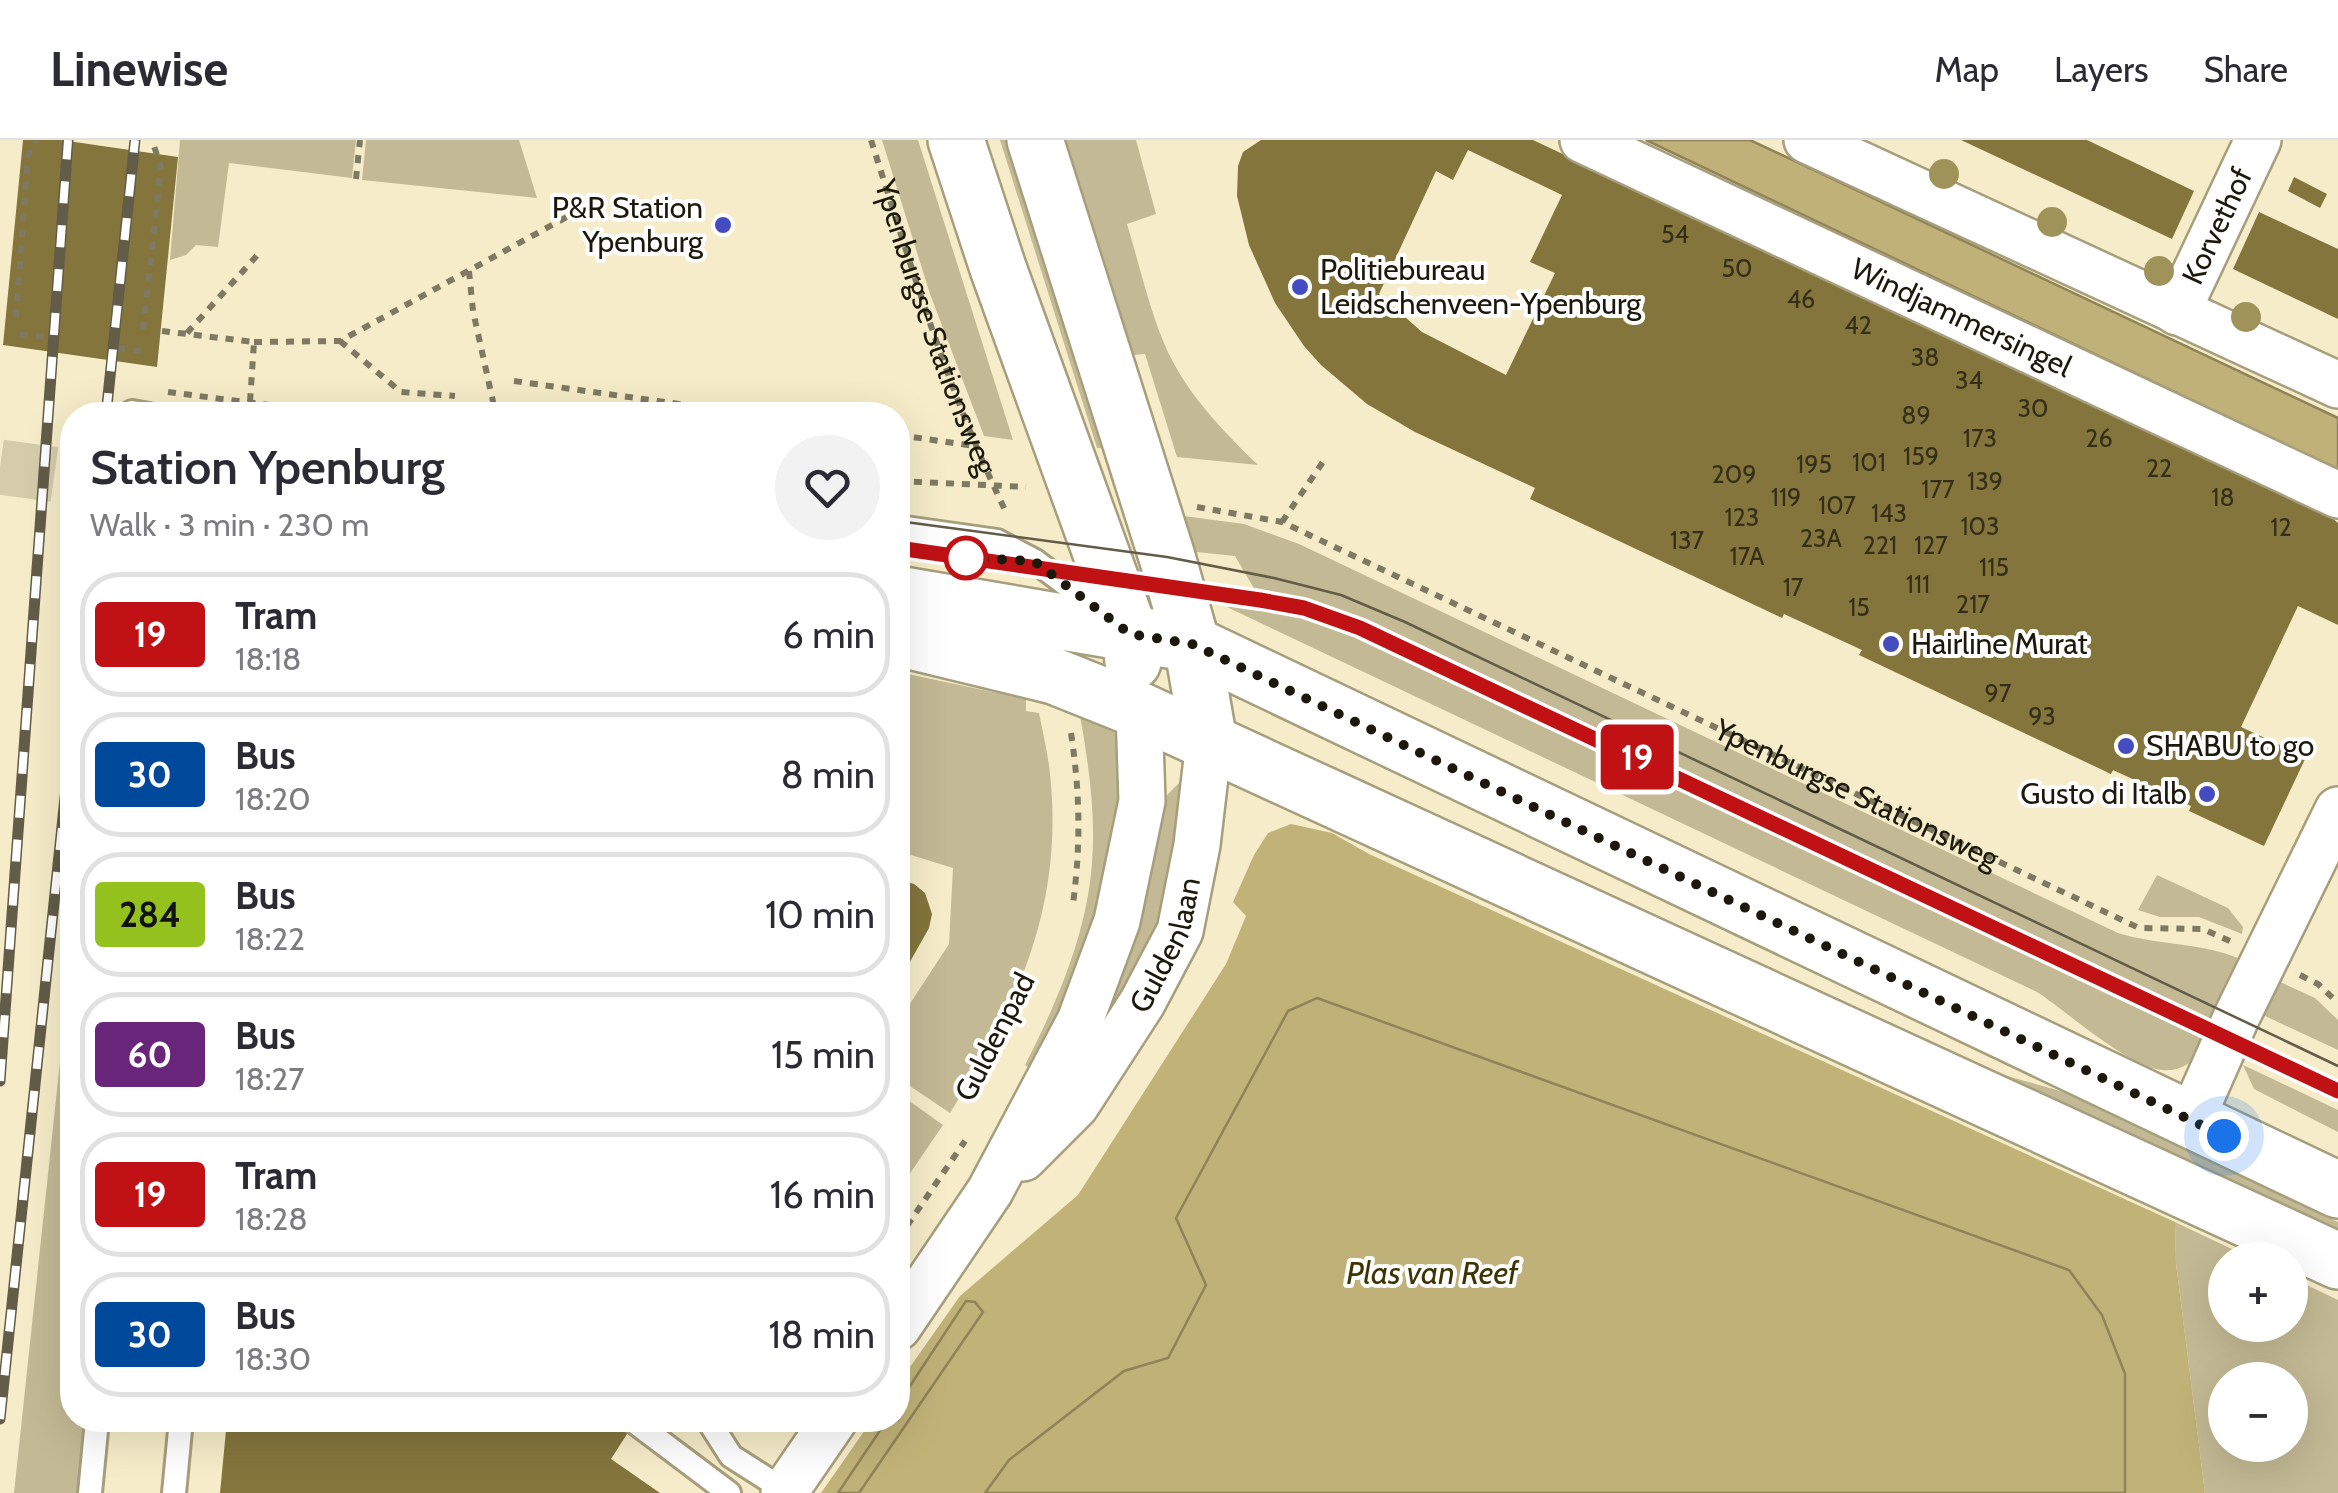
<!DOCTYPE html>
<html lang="en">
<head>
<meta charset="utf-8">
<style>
  :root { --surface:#fff; --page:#f2f2f3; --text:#2b2b33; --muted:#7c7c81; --line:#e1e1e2 }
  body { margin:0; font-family:Cabin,sans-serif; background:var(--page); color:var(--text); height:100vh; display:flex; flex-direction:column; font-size:38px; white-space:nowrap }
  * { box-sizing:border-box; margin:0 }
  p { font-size:32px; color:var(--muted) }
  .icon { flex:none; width:55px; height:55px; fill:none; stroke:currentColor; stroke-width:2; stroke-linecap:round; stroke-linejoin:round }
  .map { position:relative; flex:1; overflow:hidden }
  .side { position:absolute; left:60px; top:262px; width:850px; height:1030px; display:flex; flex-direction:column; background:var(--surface); border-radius:40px; box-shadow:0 10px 40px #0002 }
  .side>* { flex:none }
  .badge { padding:0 20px; border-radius:8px; font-size:35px; line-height:65px }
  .controls { position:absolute; left:2208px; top:1102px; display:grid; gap:20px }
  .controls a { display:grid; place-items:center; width:100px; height:100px; border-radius:50%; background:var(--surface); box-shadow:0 10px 40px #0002; font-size:50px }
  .you { position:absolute; width:50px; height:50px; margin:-25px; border:8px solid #fff; border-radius:50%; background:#1a73e8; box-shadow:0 0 0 15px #1a73e833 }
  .map>.badge { position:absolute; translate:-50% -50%; box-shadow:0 0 0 5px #fff }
  .round { display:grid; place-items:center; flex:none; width:105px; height:105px; border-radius:52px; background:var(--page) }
  .summary { display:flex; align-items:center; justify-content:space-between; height:170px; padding:0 30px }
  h1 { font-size:48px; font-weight:600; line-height:75px }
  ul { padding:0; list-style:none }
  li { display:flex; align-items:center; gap:30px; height:125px; margin:0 20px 15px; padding:0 10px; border:5px solid var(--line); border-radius:40px }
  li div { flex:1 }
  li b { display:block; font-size:38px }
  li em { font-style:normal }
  li .badge { min-width:110px; font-weight:700; text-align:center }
  header { display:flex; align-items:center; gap:60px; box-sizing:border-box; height:140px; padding:0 50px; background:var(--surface); border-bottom:2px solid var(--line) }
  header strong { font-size:48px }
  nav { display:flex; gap:55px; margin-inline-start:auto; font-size:35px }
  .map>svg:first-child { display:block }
  .green { fill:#c3b994; fill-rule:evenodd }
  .forest { fill:#c1b278 }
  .water { fill:#c0b178; stroke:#8f8357; stroke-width:2.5 }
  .building { fill:#84753d; fill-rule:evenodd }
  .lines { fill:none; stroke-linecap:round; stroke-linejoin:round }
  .secondary-tunnel { stroke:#d5ccac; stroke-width:55; stroke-dasharray:55 28; stroke-linecap:butt }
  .lane-casing { stroke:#a69e7c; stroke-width:28 }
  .street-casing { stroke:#a69e7c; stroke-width:50 }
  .secondary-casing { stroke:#a69e7c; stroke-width:60 }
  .path { stroke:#7f7962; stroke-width:6; stroke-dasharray:8 8; stroke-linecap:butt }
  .lane { stroke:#fff; stroke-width:22 }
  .street { stroke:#fff; stroke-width:45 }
  .secondary { stroke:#fff; stroke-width:55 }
  .tram { stroke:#625c48; stroke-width:2.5 }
  .rail-casing { stroke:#625c48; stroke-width:11 }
  .rail { stroke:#fff; stroke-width:8; stroke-dasharray:22; stroke-linecap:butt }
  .tree { fill:#a0935a }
  .line-casing { stroke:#fff; stroke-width:22 }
  .line { stroke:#c01115; stroke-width:15 }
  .walk { stroke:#1c180b; stroke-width:10; stroke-dasharray:0 18 }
  .poi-dot { fill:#454bc0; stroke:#fff; stroke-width:4 }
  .stop-dot { fill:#fff; stroke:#c01115; stroke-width:5 }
  .labels { text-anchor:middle; stroke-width:8; stroke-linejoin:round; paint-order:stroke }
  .number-label { font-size:25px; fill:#362f18 }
  .poi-label { font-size:30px; fill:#1c180b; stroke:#fff; text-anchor:start }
  .street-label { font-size:30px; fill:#1c180b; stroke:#fff }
  .water-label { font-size:32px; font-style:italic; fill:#3e3302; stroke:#fff }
</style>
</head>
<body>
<header>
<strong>Linewise</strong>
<nav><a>Map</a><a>Layers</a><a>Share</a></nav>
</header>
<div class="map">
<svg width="2338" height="1353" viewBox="0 0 2338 1353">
  <rect width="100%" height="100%" fill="#f6ecc9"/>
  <path class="green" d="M 180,0 L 356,0 L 352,38 L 229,23 L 218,107 L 196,105 L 186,115 L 170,120 Z
    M 366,0 L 519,0 L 537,58 L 362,40 Z
    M 882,0 L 918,0 L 1013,300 L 984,296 L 930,154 Z
    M 1000,0 L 1016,0 L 1113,309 L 1097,308 Z
    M 1057,0 L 1136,0 L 1156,74 L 1127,84 C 1139,123 1148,165 1164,203 C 1184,251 1221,289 1258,325 L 1177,317 L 1145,214 L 1133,215 L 1095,95 Z
    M 1176,375 L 1244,384 L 1299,404 L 2118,793 C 2160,806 2205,802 2245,821 L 2198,917 C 2187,925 2177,932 2162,930 C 2127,926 2069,873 2037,852 L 1227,467 L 1265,467 L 1235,416 L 1187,411 Z
    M 898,532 L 1026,559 L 1026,571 L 1039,573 C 1043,593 1048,614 1050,634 C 1064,765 1018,866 950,973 L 898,938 L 898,882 L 949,804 L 953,728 L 898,711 Z
    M 1079,570 L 1106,583 L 1119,595 L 1122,708 L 1038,933 L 1025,925 C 1057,863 1087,793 1092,723 C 1096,672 1088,620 1079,570 Z
    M 1342,630 L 1957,922 L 2057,950 L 2090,963 L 2338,1082 L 2338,1095 L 2080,973 L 1963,938 L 1933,925 L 1337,639 L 1336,633 Z
    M 1181,641 C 1177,689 1175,743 1157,788 C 1145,820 1125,848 1107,877 L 1099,881 L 1157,681 L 1165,657 Z
    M 2157,735 L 2228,768 L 2243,787 L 2242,794 L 2199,777 L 2160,777 L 2138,770 Z
    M 72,809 L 72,1280 L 84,1280 L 77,1353 L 14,1353 Z
    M 2278,841 L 2315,858 L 2338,880 L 2338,910 L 2263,875 Z
    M 2243,925 L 2338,970 L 2338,992 L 2254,949 Z
    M 898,953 L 943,985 L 898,1051 Z
    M 2175,1082 L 2255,1120 L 2225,1120 L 2225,1185 L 2290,1185 L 2290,1137 L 2338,1160 L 2338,1353 L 2205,1353 L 2176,1123 ZM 2225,1240 L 2290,1240 L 2290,1305 L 2225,1305 Z"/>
  <path class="forest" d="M 1291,684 L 1332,693 L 1369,714 L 2175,1082 L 2176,1123 L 2205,1353 L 2125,1353 L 2125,1234 L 1206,1145 L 1167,1218 L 1124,1231 L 1009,1320 L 985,1353 L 821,1353 L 872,1280 L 898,1280 L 898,1244 L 960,1156 L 1078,1055 L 1226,824 L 1246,776 L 1233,762 L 1254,715 L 1268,693 Z"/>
  <path class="water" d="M 1646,0 L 1750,0 L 2338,278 L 2338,330 Z
    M 1317,858 L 2069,1130 L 2102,1175 L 2125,1234 L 2125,1353 L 985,1353 L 1009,1320 L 1124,1231 L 1168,1218 L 1206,1145 L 1176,1078 L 1288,871 Z
    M 966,1161 L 975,1162 L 983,1172 L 859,1353 L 838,1353 L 887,1280 L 898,1280 L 898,1264 Z"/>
  <path class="building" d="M 23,0 L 61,0 L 178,17 L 157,227 L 3,205 Z
    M 1261,0 L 1533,0 L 2331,377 L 2338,383 L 2338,485 L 2298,466 L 2241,587 L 2306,617 L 2264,706 L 2189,671 L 2191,666 L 2113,630 L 2111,634 L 1859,515 L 1862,510 L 1784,474 L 1782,478 L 1530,359 L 1535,348 L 1415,292 L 1367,264 L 1321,225 L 1304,206 L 1275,163 L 1249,105 L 1237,56 L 1238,26 L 1243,12 ZM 1468,10 L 1562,55 L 1530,122 L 1555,133 L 1506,235 L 1422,192 L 1379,154 L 1436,31 L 1453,40 Z
    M 1961,0 L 2087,0 L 2194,51 L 2172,99 Z
    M 2294,37 L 2327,54 L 2320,68 L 2288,51 Z
    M 2259,72 L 2338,109 L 2338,179 L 2233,129 Z
    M 898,739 L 914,744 L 925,753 L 932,774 L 929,788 L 898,843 Z
    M 227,1280 L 636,1280 L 611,1319 L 660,1353 L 220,1353 Z"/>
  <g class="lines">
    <path class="secondary-tunnel" d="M 0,327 L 72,337"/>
    <defs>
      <path id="lane" d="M 132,272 L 149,275
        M 898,387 L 997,401 L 1035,421 L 1108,476
        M 898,403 L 1023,420
        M 632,1280 L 729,1353
        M 708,1280 L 731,1316 L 786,1351
        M 90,1353 L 97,1280
        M 174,1353 L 181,1280"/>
      <g id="street">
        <path id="s3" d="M 1583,0 L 2338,355"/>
        <path d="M 1807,0 L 2338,245"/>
        <path id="s4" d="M 2177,172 L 2258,0"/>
        <path d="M 2191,980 L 2236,878 L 2338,670"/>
        <path id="s5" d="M 1023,1018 L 1076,965 L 1142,863 L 1180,791 L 1197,705 L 1209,602"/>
        <path d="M 898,1187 L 990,1051 L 1080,881 L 1117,781 L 1142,661 L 1139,570"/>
        <path d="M 784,1353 L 834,1280"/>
      </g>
      <path id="secondary" d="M 956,0 L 998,128 L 1130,493 L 1133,522
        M 1035,0 L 1167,417 L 1192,504 L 1209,602
        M 898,454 L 1192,504 L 2338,1050
        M 898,498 L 1054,536 L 1139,570 L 2338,1121"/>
    </defs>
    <use href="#lane" class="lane-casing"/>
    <use href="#street" class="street-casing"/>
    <use href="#secondary" class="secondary-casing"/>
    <g class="path">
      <path id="s1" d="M 871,0 C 911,125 948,252 1005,370"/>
      <path d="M 356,39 L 360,0"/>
      <path d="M 469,131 L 473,171 L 496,275"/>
      <path d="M 16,177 L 28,15 L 37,0"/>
      <path d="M 143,189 L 161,27 L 152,0"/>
      <path d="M 162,191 L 254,202 L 250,262"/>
      <path d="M 187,193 L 262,110"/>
      <path d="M 20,195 L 46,197"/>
      <path d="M 340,201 L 401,252 L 455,256"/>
      <path d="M 254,202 L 340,201 L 596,61"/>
      <path d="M 117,208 L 147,212"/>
      <path d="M 514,241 L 758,275"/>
      <path d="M 168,252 L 346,275"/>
      <path d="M 898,295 L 975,306"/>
      <path d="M 898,341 L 1026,347"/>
      <path id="s2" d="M 1197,367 L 1282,382 L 2139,788 L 2203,789 L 2230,801"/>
      <path d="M 1282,382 L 1325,319"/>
      <path d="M 1071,593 C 1080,653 1081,703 1073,764"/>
      <path d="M 2300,835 L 2318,844 L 2338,863"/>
      <path d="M 898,1099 L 965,1001"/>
    </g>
    <use href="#lane" class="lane"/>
    <use href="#street" class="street"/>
    <use href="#secondary" class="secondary"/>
    <path class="tram" d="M 898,381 L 1167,417 L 1274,438 L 1341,455 L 1405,482 L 2338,926
      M 898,408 L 1260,460 L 1304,469 L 1359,488 L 2338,950"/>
    <defs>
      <path id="rail" d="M 106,275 L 135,0
        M 0,941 L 68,0
        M 0,1279 L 72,591"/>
    </defs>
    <use href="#rail" class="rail-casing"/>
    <use href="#rail" class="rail"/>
  </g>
  <g class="tree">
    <circle cx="1944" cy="34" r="15"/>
    <circle cx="2052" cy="82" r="15"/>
    <circle cx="2159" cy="131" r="15"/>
    <circle cx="2246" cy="177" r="15"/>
  </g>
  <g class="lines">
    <defs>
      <path id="line" d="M 898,408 L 1260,460 L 1304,468 L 1360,488 L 2338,951"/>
    </defs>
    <use href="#line" class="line-casing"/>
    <use href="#line" class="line"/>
    <path class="walk" d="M 966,418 L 1034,421 L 1130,494 L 1192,504 L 2224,996"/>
  </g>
  <g class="poi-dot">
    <circle cx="723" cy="85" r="10"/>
    <circle cx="1300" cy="147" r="10"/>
    <circle cx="1891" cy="504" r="10"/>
    <circle cx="2126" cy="606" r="10"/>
    <circle cx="2207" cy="654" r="10"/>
  </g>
  <circle class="stop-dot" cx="966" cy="418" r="20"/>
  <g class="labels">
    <g class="number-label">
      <text x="1675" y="103">54</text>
      <text x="1737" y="137">50</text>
      <text x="1801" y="168">46</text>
      <text x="1858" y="194">42</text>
      <text x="1925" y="226">38</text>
      <text x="1969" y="249">34</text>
      <text x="2033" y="277">30</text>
      <text x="1916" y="284">89</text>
      <text x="1980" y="307">173</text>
      <text x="2099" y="307">26</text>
      <text x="1921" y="325">159</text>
      <text x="1869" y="331">101</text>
      <text x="1814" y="333">195</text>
      <text x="2159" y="337">22</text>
      <text x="1734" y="343">209</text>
      <text x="1985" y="350">139</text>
      <text x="1938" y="358">177</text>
      <text x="1786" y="366">119</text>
      <text x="2223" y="366">18</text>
      <text x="1837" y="374">107</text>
      <text x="1889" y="382">143</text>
      <text x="1742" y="386">123</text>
      <text x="1980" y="395">103</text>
      <text x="2281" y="396">12</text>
      <text x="1821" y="407">23A</text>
      <text x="1687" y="409">137</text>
      <text x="1880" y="414">221</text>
      <text x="1931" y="414">127</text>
      <text x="1747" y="425">17A</text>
      <text x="1994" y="436">115</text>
      <text x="1918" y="453">111</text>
      <text x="1793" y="456">17</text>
      <text x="1973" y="473">217</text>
      <text x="1859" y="476">15</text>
      <text x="1998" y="562">97</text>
      <text x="2042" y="585">93</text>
    </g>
    <g class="poi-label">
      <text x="703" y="78" text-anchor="end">P&amp;R Station<tspan x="703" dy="34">Ypenburg</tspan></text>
      <text x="1320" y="140">Politiebureau<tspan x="1320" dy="34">Leidschenveen-Ypenburg</tspan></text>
      <text x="1911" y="514">Hairline Murat</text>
      <text x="2146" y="616">SHABU to go</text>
      <text x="2187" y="664" text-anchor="end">Gusto di Italb</text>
    </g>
    <g class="street-label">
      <text dy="10" stroke="none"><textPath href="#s4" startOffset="95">Korvethof</textPath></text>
      <text dy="10" stroke="none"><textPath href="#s3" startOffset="418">Windjammersingel</textPath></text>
      <text dy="10" stroke="none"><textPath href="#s1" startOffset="198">Ypenburgse Stationsweg</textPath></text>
      <text dy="10" stroke="none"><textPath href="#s2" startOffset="722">Ypenburgse Stationsweg</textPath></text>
      <text dy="10" stroke="none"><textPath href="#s5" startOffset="260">Guldenlaan</textPath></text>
      <text transform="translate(995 897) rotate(-63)" y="10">Guldenpad</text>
    </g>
    <g class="water-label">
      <text x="1432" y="1144">Plas van Reef</text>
    </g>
  </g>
</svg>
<div class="controls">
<a>+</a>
<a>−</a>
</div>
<div class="you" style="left:2224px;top:996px"></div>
<b class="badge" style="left:1637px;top:617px;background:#c01115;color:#fff">19</b>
<section class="side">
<div class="summary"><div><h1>Station Ypenburg</h1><p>Walk · 3 min · 230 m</p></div><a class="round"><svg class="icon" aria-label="heart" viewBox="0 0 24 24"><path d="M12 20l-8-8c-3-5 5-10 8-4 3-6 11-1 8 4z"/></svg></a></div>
<ul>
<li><span class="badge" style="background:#c01115;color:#fff">19</span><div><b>Tram</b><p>18:18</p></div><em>6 min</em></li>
<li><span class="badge" style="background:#004899;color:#fff">30</span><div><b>Bus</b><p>18:20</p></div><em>8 min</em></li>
<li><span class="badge" style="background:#95c11f;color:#111">284</span><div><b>Bus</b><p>18:22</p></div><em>10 min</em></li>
<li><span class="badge" style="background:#68257a;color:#fff">60</span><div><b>Bus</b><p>18:27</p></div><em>15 min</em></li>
<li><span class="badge" style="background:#c01115;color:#fff">19</span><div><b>Tram</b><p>18:28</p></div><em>16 min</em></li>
<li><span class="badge" style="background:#004899;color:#fff">30</span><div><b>Bus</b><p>18:30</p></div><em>18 min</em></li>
</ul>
</section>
</div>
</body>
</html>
